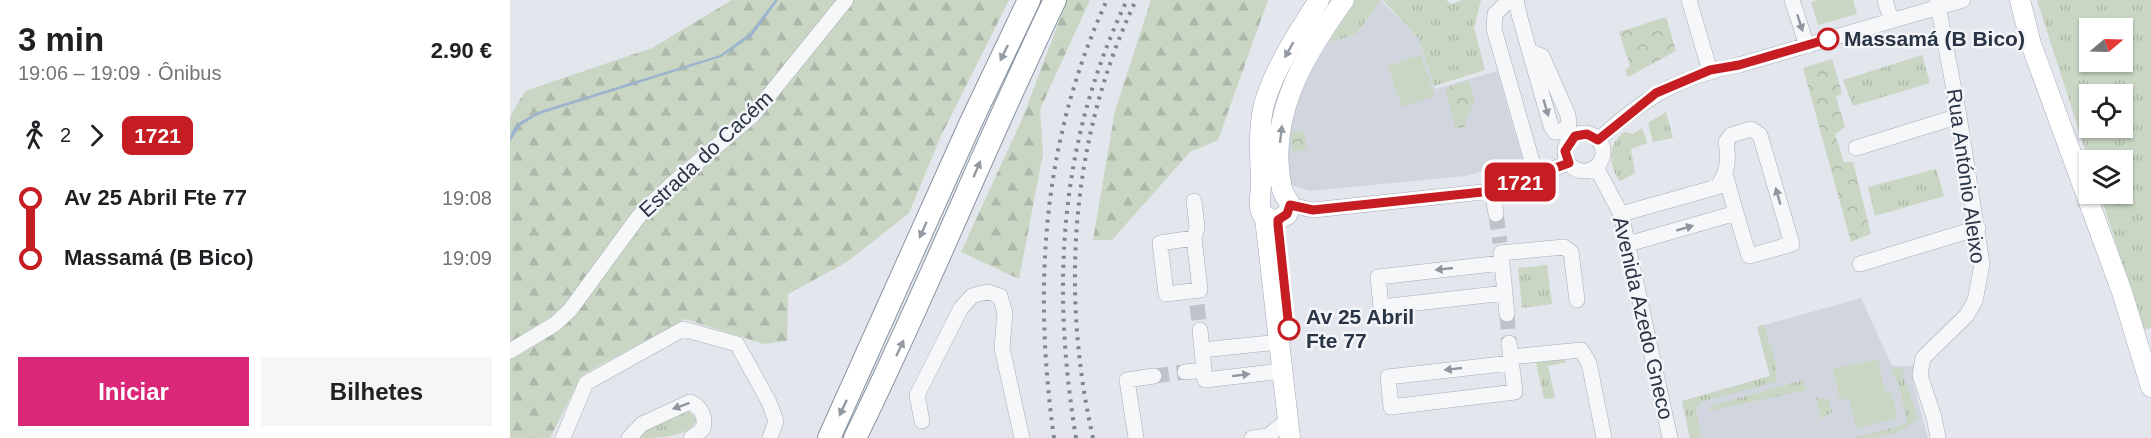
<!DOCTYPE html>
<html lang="pt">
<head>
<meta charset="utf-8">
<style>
  :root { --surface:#fff; --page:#f6f6f6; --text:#202124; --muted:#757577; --accent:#db2777 }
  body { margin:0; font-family:Helvetica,sans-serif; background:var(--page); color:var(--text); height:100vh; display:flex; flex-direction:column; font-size:22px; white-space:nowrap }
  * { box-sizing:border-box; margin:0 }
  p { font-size:20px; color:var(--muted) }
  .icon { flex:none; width:33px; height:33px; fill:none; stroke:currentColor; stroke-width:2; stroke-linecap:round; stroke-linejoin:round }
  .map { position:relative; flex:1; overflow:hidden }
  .details { display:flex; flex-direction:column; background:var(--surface); width:510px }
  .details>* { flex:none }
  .badge { padding:0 12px; border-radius:9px; font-size:21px; line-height:39px }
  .needle { width:39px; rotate:71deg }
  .fabs { position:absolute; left:1569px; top:18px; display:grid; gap:12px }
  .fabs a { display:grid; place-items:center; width:54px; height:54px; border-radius:0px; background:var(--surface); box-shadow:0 2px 4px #0004; font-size:30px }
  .map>.badge { position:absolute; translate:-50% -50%; box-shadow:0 0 0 3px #fff }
  .legs { display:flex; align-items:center; gap:9px; height:66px; padding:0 18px; font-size:20px }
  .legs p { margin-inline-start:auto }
  .headline { display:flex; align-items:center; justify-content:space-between; height:102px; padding:0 18px }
  h1 { font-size:33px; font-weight:600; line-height:45px }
  .primary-button { display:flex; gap:12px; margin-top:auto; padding:12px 18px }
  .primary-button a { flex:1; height:69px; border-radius:0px; background:var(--accent); color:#fff; font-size:24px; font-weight:600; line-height:69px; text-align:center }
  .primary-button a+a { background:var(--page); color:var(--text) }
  ul { padding:0 18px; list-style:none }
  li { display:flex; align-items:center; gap:21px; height:60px; font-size:22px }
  li i { display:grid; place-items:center; width:9px; height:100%; margin:0 8px; background:currentColor }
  li i::after { content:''; width:15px; height:15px; margin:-8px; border:4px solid; border-radius:50%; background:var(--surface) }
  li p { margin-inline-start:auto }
  li:first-child i { background:linear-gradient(#0000 50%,currentColor 0) }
  li:last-child i { background:linear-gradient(currentColor 50%,#0000 0) }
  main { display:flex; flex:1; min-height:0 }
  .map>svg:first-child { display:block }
  .built { fill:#d0d5de }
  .grass { fill:url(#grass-tufts); fill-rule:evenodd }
  .forest { fill:url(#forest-firs) }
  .park { fill:url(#park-crowns) }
  .pitch { fill:#c8d6c3 }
  .water { fill:#9bb4ce }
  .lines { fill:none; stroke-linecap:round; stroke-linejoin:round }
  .minor-tunnel { stroke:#bec2cb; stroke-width:15; stroke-dasharray:15 8; stroke-linecap:butt }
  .minor-casing { stroke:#a7adb7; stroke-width:16 }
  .major-casing { stroke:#a1aab8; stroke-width:21 }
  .highway-casing { stroke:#8994a3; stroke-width:24 }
  .minor { stroke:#f6f7f9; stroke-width:15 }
  .major { stroke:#fff; stroke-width:20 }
  .highway { stroke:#fff; stroke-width:22 }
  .rail { stroke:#7b8596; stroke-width:4; stroke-dasharray:3 6; stroke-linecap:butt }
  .oneway { fill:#90969f }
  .oneway2 { fill:#949aa2 }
  .line-1-casing { stroke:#fff; stroke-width:14 }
  .line-1 { stroke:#c61d23; stroke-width:9 }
  .stop-1-dot { fill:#fff; stroke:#c61d23; stroke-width:3 }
  .labels { text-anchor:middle; stroke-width:5; stroke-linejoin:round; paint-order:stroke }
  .stop-label { font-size:21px; font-weight:bold; fill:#293445; stroke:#f3f5f9; text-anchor:start }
  .street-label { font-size:21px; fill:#293445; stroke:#f3f5f9 }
</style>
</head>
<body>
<main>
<section class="details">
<div class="headline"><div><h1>3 min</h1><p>19:06 – 19:09 · Ônibus</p></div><b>2.90 €</b></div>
<div class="legs"><svg class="icon" aria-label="walk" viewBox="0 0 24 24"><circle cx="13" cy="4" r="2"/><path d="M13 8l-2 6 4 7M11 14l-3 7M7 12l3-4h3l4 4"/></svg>2<svg class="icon" aria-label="forward" viewBox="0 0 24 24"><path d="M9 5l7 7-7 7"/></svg><b class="badge" style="background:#c61d23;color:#fff">1721</b></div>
<ul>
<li><i style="color:#c61d23"></i><b>Av 25 Abril Fte 77</b><p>19:08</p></li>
<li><i style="color:#c61d23"></i><b>Massamá (B Bico)</b><p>19:09</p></li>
</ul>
<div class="primary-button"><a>Iniciar</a><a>Bilhetes</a></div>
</section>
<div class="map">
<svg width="1641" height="438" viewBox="0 0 1641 438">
  <defs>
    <pattern id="grass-tufts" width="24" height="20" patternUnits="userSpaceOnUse" patternTransform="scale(1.5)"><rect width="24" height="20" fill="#c8d6c3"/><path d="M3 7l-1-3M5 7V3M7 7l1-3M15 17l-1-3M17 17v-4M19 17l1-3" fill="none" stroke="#acb8a9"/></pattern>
    <pattern id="forest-firs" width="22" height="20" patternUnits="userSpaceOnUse" patternTransform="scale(1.5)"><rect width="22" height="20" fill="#c8d6c3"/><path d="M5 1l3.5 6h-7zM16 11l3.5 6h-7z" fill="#acb8a9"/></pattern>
    <pattern id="park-crowns" width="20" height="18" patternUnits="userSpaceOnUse" patternTransform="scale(1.5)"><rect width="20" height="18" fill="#c8d6c3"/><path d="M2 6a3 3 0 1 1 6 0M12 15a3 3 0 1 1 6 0" fill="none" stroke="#acb8a9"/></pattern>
  </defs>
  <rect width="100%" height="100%" fill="#e3e6ec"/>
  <path class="built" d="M 871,0 L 908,38 L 925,89 L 987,71 L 1013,161 L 955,176 L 800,191 L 779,184 L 772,172 L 780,108 L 818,43 L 846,34 Z
    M 1351,298 L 1382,366 L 1404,366 L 1403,383 L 1418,438 L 1180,438 L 1172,401 L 1260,376 L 1247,327 Z"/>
  <path class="grass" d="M 845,0 L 871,0 L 846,34 L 818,43 Z
    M 873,0 L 936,0 L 941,4 L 953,0 L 971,0 L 964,27 L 975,70 L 924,86 L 908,38 Z
    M 1527,0 L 1641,0 L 1641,328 L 1634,330 L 1590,194 L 1612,194 L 1612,160 L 1579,162 ZM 1580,28 L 1612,28 L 1612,62 L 1580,62 ZM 1580,94 L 1612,94 L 1612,128 L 1580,128 Z
    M 1412,55 L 1420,83 L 1343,106 L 1333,80 Z
    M 1156,112 L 1163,138 L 1143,142 L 1138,123 Z
    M 1132,128 L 1137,143 L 1121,149 L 1125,173 L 1110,181 C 1098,165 1097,145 1114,132 L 1123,134 Z
    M 1426,169 L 1434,196 L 1365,216 L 1358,187 Z
    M 1037,265 L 1042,304 L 1012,308 L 1008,268 Z
    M 1254,325 L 1266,365 L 1266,382 L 1190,402 L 1186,409 L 1192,438 L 1180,438 L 1172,401 L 1260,376 L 1247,327 Z
    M 1051,357 L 1057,362 L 1038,366 L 1045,398 L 1034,399 L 1026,362 Z
    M 1380,369 L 1394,369 L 1392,374 L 1408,417 C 1391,437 1367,438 1342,438 L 1394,425 L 1397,422 L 1389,385 Z
    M 1293,380 L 1296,390 L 1199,411 L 1201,406 Z
    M 1306,397 L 1318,399 L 1322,412 L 1311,419 Z
    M 177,409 L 187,420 C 177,438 149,438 128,438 L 130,433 Z"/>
  <path class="forest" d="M 222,0 L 499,0 L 431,136 L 399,213 L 337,262 L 278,294 L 277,341 L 254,344 L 175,319 L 72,375 L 40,438 L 0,438 L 0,117 L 15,91 L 142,48 Z
    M 557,0 L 580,0 L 530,109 L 533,153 L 509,279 L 451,252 L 513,117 Z
    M 641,0 L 758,0 L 708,140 L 680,152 L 602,240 L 583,240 L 605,111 Z"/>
  <path class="park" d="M 1156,17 L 1166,51 L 1118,77 L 1115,70 L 1120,66 L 1109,32 Z
    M 1322,59 L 1332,93 L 1326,97 L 1335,127 L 1325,134 L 1334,162 L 1343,162 L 1361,234 L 1341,242 L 1293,68 Z
    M 959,81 L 965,102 L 955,120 L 956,126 L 946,129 L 935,88 Z
    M 793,130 L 797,149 L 783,152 L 780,133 Z"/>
  <path class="pitch" d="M 1308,0 L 1343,0 L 1347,14 L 1308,25 L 1301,2 Z
    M 911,55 L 925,96 L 892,107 L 878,66 Z
    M 1368,359 L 1375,392 L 1381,391 L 1387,418 L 1346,428 L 1339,398 L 1330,400 L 1323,369 Z"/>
  <path class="water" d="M 265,0 L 268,0 L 242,36 L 211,57 L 27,115 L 10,126 L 0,142 C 0,124 16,119 30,111 L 210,55 L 239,34 Z"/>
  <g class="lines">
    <path class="minor-tunnel" d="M 986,214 L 990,243
      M 687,305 L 690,330
      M 997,314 L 999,343
      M 644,376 L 675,372"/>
    <defs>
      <path id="minor" d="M 999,0 L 985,14 L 984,29 L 1026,175
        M 1006,0 L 1010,18 L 1041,126 L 1045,132 L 1051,132 L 1059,124 L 1058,115 L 1032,56 L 1021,52
        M 1179,0 L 1200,71
        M 1282,0 L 1297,46
        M 1375,0 L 1381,20
        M 1427,0 L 1449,116 L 1472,264 L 1465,301 L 1457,315 L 1413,358 L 1410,375 L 1424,417 L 1428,438
        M1055 152a19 19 0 1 1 38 0a19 19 0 1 1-38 0Z
        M 1088,140 C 1133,99 1168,76 1229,65 L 1453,0
        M 1346,148 L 1449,116
        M 1086,167 L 1111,214 L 1160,438
        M 1216,177 L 1226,213
        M 982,191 L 986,214
        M 780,205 L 803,210 L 982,191 L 1059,163
        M 1111,214 L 1207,187 C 1218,173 1219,159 1216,142 L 1221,135 L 1241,129 L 1250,135 L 1282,244 L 1239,256 L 1226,213 L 1118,244
        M 684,238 L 650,243 L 656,294 L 690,290 L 684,238 L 687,227 L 684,201
        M 991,253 L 1054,247 L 1061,252 L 1067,300
        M 991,254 L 997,314
        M 992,263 L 868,277 L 871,307 L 995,293
        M 1350,264 L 1468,228
        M 690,330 L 692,350
        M 769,342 L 692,350 L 695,380 L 772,371
        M 999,343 L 1005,392 L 881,407 L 878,377 L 1001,363
        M 0,351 L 45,324 L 60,310 L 129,216 L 161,185 L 243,115 L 336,0
        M 1000,357 L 1071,350 L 1079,363 L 1094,438
        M 675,372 L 694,370
        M 412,421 L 407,395 L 451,308 L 462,296 L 468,294 L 478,292 L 490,296 L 495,313 L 492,348 L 512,438
        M 53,438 L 76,383 L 173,329 L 227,344 L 259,402 L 266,421 L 260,438
        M 119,438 L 132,424 L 180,402 C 192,407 196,418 193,429 L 181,438
        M 626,438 L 617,380 L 644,376
        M 742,438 L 758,436 L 778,420"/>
      <path id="major" d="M 809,0 C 789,31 766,66 755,101 C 748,125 750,154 751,179 C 752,190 747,204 752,214 L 764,221 L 777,215 L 780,205 C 778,198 773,195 772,189 C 756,118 794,55 834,0
        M 1510,0 L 1521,44 L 1612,292 L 1641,387
        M 755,218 L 780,438"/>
      <path id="highway" d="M 319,438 L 461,122 L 519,0
        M 345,438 C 416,294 475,145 545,0"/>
    </defs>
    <use href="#minor" class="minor-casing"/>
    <use href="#major" class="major-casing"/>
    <use href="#highway" class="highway-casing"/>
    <use href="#minor" class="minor"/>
    <use href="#major" class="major"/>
    <use href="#highway" class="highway"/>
    <path class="rail" d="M 544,438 C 523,286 532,141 597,0
      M 566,438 C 541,285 549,142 617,0
      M 583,438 C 550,291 561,137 626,0"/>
  </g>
  <defs><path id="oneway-solid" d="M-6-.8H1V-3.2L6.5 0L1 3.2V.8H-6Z" transform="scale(1.5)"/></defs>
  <g class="oneway">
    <use href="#oneway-solid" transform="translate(1290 23) rotate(72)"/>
    <use href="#oneway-solid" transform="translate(1036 108) rotate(74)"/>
    <use href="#oneway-solid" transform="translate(1268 196) rotate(-106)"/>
    <use href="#oneway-solid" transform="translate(1175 228) rotate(-16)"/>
    <use href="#oneway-solid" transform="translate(934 269) rotate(174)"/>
    <use href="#oneway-solid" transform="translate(943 369) rotate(174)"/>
    <use href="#oneway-solid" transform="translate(731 375) rotate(-7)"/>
    <use href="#oneway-solid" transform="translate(171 406) rotate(160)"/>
  </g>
  <g class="oneway2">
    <use href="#oneway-solid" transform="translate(779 50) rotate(119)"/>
    <use href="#oneway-solid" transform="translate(494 53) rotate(116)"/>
    <use href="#oneway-solid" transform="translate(771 134) rotate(-83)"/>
    <use href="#oneway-solid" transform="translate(467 169) rotate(-67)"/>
    <use href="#oneway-solid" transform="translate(413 230) rotate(114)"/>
    <use href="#oneway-solid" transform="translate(390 348) rotate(-65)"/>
    <use href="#oneway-solid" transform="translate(333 408) rotate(115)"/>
  </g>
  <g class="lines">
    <defs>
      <path id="line-1" d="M 779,329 L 768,225 L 768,220 L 777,214 L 780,205 L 803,210 L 982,191 L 1059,163 L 1055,151 L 1065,136 L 1077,134 L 1088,140 L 1146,93 L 1200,70 L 1229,65 L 1318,39"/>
    </defs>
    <use href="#line-1" class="line-1-casing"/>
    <use href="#line-1" class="line-1"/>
  </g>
  <g class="stop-1-dot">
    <circle cx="1318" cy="39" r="10"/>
    <circle cx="779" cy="329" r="10"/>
  </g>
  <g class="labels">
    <g class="stop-label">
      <text x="1334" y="46">Massamá (B Bico)</text>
      <text x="796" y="324">Av 25 Abril<tspan x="796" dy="24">Fte 77</tspan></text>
    </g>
    <g class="street-label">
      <text transform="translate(196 154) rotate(-43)" y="7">Estrada do Cacém</text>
      <text transform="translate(1456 176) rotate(82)" y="7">Rua António Aleixo</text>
      <text transform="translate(1133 318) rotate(77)" y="7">Avenida Azedo Gneco</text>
    </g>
  </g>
</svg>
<div class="fabs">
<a><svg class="needle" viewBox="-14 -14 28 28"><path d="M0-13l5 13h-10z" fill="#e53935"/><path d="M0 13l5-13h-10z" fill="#757577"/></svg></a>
<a><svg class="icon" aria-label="locate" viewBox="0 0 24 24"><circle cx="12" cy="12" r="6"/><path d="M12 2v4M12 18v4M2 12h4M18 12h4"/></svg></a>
<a><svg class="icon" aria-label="layers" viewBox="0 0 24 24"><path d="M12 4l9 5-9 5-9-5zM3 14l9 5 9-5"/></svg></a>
</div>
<b class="badge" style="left:1010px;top:182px;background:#c61d23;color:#fff">1721</b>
</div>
</main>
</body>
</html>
